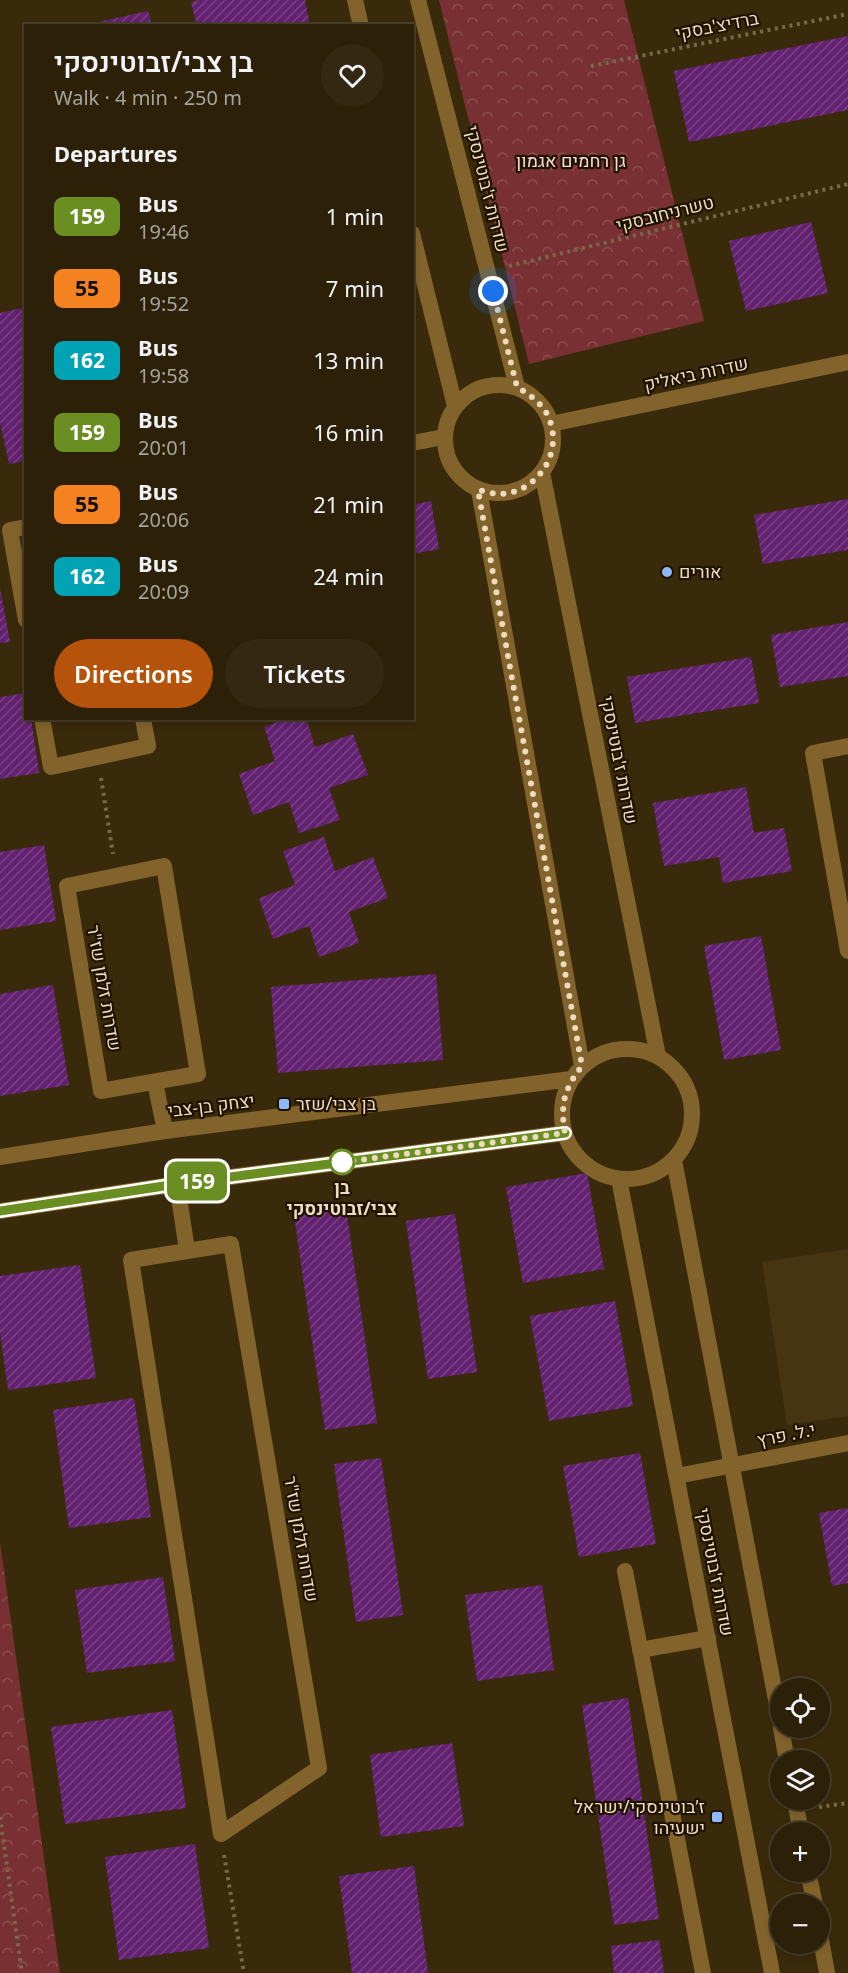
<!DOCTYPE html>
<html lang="en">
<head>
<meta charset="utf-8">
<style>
  :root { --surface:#2c2009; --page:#342812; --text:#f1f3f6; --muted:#a6a39c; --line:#483e2a; --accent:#b45309 }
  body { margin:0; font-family:"Noto Sans",Heebo,sans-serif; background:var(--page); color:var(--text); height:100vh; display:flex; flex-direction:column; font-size:22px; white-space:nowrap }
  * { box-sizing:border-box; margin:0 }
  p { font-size:20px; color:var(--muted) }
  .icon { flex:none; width:33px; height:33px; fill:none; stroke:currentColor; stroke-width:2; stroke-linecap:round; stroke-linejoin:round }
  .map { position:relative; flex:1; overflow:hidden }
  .drawer { position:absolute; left:24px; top:24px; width:390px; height:696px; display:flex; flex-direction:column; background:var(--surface); border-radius:0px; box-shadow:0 3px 9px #0003,0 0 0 2px var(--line) }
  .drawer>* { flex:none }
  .badge { padding:0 12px; border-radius:9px; font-size:21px; line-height:39px }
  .fabs { position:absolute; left:770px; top:1678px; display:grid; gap:12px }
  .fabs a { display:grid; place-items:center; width:60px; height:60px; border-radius:50%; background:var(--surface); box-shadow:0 3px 9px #0003,0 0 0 2px var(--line); font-size:30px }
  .you { position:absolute; width:30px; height:30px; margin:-15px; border:4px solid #fff; border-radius:50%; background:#1a73e8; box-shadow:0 0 0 9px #1a73e833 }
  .map>.badge { position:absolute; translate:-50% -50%; box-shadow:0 0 0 3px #fff }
  h2 { padding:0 30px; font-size:22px; line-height:54px }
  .round { display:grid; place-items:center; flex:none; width:63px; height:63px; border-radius:32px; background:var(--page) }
  .head { display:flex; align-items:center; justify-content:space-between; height:102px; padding:0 30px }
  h1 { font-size:28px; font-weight:600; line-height:45px }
  .action { display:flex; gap:12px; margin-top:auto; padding:12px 30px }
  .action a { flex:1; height:69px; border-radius:36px; background:var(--accent); color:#fff; font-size:24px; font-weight:600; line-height:69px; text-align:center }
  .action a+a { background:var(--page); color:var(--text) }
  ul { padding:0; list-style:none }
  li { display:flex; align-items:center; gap:18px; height:72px; padding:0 30px }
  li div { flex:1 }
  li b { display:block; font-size:22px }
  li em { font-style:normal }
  li .badge { min-width:66px; font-weight:700; text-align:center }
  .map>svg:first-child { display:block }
  .built { fill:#473412 }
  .park { fill:url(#park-crowns) }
  .building { fill:url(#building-hatch) }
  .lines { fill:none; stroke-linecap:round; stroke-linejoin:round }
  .path { stroke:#79694b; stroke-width:4; stroke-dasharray:3 4.5; stroke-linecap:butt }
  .service { stroke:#82632b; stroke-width:16 }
  .minor { stroke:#82632b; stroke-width:16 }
  .tertiary { stroke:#82632b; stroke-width:16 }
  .line-casing { stroke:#fff; stroke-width:14 }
  .line { stroke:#6b8e23; stroke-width:9 }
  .walk { stroke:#ecdbbe; stroke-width:6; stroke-dasharray:0 10.8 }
  .poi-dot { fill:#8fb8fd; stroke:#1f1300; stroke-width:2 }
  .stop-dot { fill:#fff; stroke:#6b8e23; stroke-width:3 }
  .labels { text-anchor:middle; stroke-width:4.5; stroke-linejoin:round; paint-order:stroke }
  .street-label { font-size:18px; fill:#ecdbbe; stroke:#1f1300 }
  .park-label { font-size:18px; fill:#f8d9d8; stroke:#1f1300 }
  .poi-label { font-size:18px; fill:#ecdbbe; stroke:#1f1300; text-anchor:start }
  .stop-label { font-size:18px; font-weight:bold; fill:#ecdbbe; stroke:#1f1300 }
</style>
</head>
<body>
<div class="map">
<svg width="848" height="1973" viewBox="0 0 848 1973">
  <defs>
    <pattern id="park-crowns" width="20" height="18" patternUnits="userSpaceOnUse" patternTransform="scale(1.5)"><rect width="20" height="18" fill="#793033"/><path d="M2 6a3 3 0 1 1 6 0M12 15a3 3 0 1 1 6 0" fill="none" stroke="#8c4d4f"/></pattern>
    <pattern id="building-hatch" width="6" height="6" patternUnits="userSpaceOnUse" patternTransform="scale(1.5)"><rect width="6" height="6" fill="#632171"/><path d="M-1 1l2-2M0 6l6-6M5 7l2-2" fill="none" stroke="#7a4183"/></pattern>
  </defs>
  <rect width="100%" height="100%" fill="#3a2a0c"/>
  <path class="built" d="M 848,1249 L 848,1416 L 787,1425 L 762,1262 Z"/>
  <path class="park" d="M 439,0 L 624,0 L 704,321 L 529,364 Z
    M 0,1542 L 60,1973 L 0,1973 Z"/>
  <path class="building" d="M 200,0 L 305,0 L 310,26 L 197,26 L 191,2 Z
    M 148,11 L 152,26 L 86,26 L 85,25 Z
    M 848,36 L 848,110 L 689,142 L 674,71 Z
    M 811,222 L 828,293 L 746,311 L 729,241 Z
    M 26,307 L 26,461 L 9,464 L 0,422 L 0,313 Z
    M 848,499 L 848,550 L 763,564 L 754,515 Z
    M 431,501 L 439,549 L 412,554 L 412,505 Z
    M 0,588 L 10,642 L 0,643 Z
    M 848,622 L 848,676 L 780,687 L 771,635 Z
    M 751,657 L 759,703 L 635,723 L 627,677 Z
    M 26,693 L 26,718 L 31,718 L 39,773 L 0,779 L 0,697 Z
    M 289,718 L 306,718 L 315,747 L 353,734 L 368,775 L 329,788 L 340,820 L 299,833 L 289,802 L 253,815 L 239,774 L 275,761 L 264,727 Z
    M 746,787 L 754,833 L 784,828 L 792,871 L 723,883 L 719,857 L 664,866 L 653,803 Z
    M 324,837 L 335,871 L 373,857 L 388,898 L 349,912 L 359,943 L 319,957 L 309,926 L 273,939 L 259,898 L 295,885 L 283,851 Z
    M 44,845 L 56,921 L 0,930 L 0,852 Z
    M 761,936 L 781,1050 L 724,1060 L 704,946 Z
    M 436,974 L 443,1060 L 278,1073 L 271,987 Z
    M 53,985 L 69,1085 L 0,1096 L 0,994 Z
    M 587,1173 L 604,1269 L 523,1283 L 506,1187 Z
    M 346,1208 L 377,1423 L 325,1430 L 294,1215 Z
    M 455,1214 L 477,1372 L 428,1379 L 406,1221 Z
    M 80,1265 L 96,1378 L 8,1390 L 0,1332 L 0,1276 Z
    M 615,1301 L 633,1406 L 549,1421 L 530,1316 Z
    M 134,1398 L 151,1517 L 69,1528 L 53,1410 Z
    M 640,1453 L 656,1544 L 579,1557 L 563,1466 Z
    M 381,1458 L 403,1615 L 356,1622 L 334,1464 Z
    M 848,1508 L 848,1583 L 832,1586 L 819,1513 Z
    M 163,1577 L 175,1661 L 87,1673 L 75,1590 Z
    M 542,1585 L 554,1670 L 477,1681 L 465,1595 Z
    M 628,1698 L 659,1919 L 614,1925 L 582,1705 Z
    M 172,1710 L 186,1808 L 65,1824 L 51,1727 Z
    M 452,1743 L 464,1826 L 381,1837 L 370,1755 Z
    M 195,1844 L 209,1948 L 119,1960 L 105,1857 Z
    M 414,1866 L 428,1973 L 352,1973 L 339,1876 Z
    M 659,1940 L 664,1973 L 614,1973 L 611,1946 Z"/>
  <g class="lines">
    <path class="path" d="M 591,66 L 848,14
      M 509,266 L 848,184
      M 101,778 L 113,854
      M 819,1807 L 848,1803
      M 0,1817 L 22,1973
      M 224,1855 L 244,1973"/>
    <path class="service" d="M 625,1571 L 703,1973
      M 640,1650 L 708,1638"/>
    <path class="minor" d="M 551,424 L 848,362
      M 412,443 L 444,437
      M 26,527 L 10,530 L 26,620
      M 42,718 L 51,767 L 148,746 L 143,718
      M 848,746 L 813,753 L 848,951
      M 164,866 L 198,1074 L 101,1091 L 67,886 Z
      M 155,1082 L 165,1131
      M 177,1184 L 187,1250
      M 231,1244 L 319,1768 L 221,1834 L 131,1260 Z
      M 677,1476 L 848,1443"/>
    <path class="tertiary" d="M 355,0 L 361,26
      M 418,0 L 517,387
      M 412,233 L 455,406
      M445 439a54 54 0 1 1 108 0a54 54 0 1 1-108 0Z
      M 542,472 L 658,1056
      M 479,490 L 582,1066
      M562 1114a65 65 0 1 1 130 0a65 65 0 1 1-130 0Z
      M 0,1157 L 165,1131 L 571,1079
      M 674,1160 L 780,1721
      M 619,1179 L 772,1973
      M 0,1211 L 177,1184 L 565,1133
      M 781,1728 L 787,1761
      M 795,1800 L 801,1833
      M 808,1872 L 815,1905
      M 819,1929 L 827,1973"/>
  </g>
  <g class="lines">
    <defs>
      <path id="line" d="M 0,1211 L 177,1184 L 565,1133"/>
    </defs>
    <use href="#line" class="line-casing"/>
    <use href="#line" class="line"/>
    <path class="walk" d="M 342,1162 L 337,1163 L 565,1133 C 560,1105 564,1089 582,1066 L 478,490 C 484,491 491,493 497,494 C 533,495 561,459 551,424 C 546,406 532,396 517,387 L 493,291"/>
  </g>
  <g class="poi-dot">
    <circle cx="667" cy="572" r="6"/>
    <rect x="278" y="1098" width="12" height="12" rx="3"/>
    <rect x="711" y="1811" width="12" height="12" rx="3"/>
  </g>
  <circle class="stop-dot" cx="342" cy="1162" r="12"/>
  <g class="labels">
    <g class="street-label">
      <text transform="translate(717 26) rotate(-11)" y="6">ברדיצ'בסקי</text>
      <text transform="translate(487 189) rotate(76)" y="6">שדרות ז'בוטינסקי</text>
      <text transform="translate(665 214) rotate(-14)" y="6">טשרניחובסקי</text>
      <text transform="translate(696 374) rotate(-12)" y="6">שדרות ביאליק</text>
      <text transform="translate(619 760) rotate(79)" y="6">שדרות ז'בוטינסקי</text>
      <text transform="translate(104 988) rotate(80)" y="6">שדרות זלמן שז"ר</text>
      <text transform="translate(211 1106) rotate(-7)" y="6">יצחק בן-צבי</text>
      <text transform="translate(786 1435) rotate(-11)" y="6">י.ל. פרץ</text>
      <text transform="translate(301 1539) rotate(80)" y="6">שדרות זלמן שז"ר</text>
      <text transform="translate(715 1572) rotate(79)" y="6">שדרות ז'בוטינסקי</text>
    </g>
    <g class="park-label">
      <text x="571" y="167">גן רחמים אגמון</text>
    </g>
    <g class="poi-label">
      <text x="679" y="578">אורים</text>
      <text x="296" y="1110">בן צבי/שזר</text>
      <text x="705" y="1813" text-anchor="end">ז׳בוטינסקי/ישראל<tspan x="705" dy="21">ישעיהו</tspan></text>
    </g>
    <g class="stop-label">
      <text x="342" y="1194">בן<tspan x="342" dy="21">צבי/זבוטינסקי</tspan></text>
    </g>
  </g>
</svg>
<div class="fabs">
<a><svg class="icon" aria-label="locate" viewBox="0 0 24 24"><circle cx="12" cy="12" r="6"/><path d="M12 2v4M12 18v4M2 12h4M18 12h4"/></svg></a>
<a><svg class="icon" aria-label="layers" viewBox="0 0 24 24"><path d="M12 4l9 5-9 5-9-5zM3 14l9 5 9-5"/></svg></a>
<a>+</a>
<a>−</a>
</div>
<div class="you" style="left:493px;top:291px"></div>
<b class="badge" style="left:197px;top:1181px;background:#6b8e23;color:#fff">159</b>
<section class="drawer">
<div class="head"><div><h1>בן צבי/זבוטינסקי</h1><p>Walk · 4 min · 250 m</p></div><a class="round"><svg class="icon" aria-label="heart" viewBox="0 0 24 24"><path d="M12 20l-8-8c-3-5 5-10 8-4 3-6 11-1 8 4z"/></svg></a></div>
<h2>Departures</h2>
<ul>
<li><span class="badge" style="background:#6b8e23;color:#fff">159</span><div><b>Bus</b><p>19:46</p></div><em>1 min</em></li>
<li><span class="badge" style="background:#f58220;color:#111">55</span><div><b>Bus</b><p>19:52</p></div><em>7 min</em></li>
<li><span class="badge" style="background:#00a3b4;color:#fff">162</span><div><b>Bus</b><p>19:58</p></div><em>13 min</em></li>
<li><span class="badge" style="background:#6b8e23;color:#fff">159</span><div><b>Bus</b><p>20:01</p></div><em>16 min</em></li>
<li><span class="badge" style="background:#f58220;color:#111">55</span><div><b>Bus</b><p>20:06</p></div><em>21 min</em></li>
<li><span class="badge" style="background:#00a3b4;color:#fff">162</span><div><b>Bus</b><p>20:09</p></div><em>24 min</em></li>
</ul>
<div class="action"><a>Directions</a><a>Tickets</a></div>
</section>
</div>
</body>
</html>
